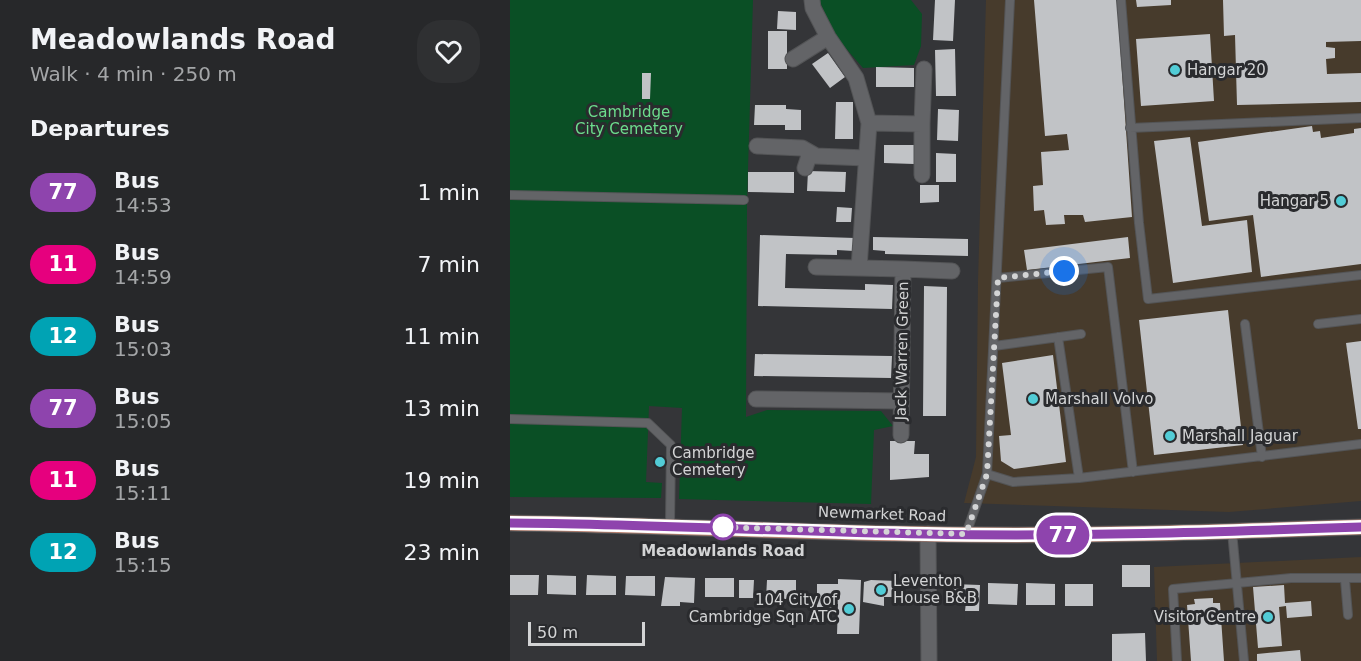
<!DOCTYPE html>
<html lang="en">
<head>
<meta charset="utf-8">
<style>
  :root { --surface:#27282a; --page:#2f3032; --text:#f1f3f6; --muted:#a4a6a8 }
  body { margin:0; font-family:"DejaVu Sans",sans-serif; background:var(--page); color:var(--text); height:100vh; display:flex; flex-direction:column; font-size:22px; white-space:nowrap }
  * { box-sizing:border-box; margin:0 }
  p { font-size:20px; color:var(--muted) }
  .icon { flex:none; width:33px; height:33px; fill:none; stroke:currentColor; stroke-width:2; stroke-linecap:round; stroke-linejoin:round }
  .map { position:relative; flex:1; overflow:hidden }
  .sheet { display:flex; flex-direction:column; background:var(--surface); width:510px }
  .sheet>* { flex:none }
  .badge { padding:0 12px; border-radius:20px; font-size:21px; line-height:39px }
  .scale { position:absolute; left:18px; bottom:15px; width:117px; box-sizing:border-box; padding-left:6px; border:3px solid #d3d4d5; border-top:0; font-size:16px; line-height:21px; white-space:nowrap; color:#d3d4d5; -webkit-text-stroke:4px #2a2b2e; paint-order:stroke }
  .you { position:absolute; width:30px; height:30px; margin:-15px; border:4px solid #fff; border-radius:50%; background:#1a73e8; box-shadow:0 0 0 9px #1a73e833 }
  .map>.badge { position:absolute; translate:-50% -50%; box-shadow:0 0 0 3px #fff }
  h2 { padding:0 30px; font-size:22px; line-height:54px }
  .round { display:grid; place-items:center; flex:none; width:63px; height:63px; border-radius:24px; background:var(--page) }
  .overview { display:flex; align-items:center; justify-content:space-between; height:102px; padding:0 30px }
  h1 { font-size:28px; font-weight:800; line-height:45px }
  ul { padding:0; list-style:none }
  li { display:flex; align-items:center; gap:18px; height:72px; padding:0 30px }
  li div { flex:1 }
  li b { display:block; font-size:22px }
  li em { font-style:normal }
  li .badge { min-width:66px; font-weight:700; text-align:center }
  main { display:flex; flex:1; min-height:0 }
  .map>svg:first-child { display:block }
  .industrial { fill:#473b2c }
  .green { fill:#0a4f25 }
  .building { fill:#c1c3c6 }
  .lines { fill:none; stroke-linecap:round; stroke-linejoin:round }
  .service-casing { stroke:#535456; stroke-width:10 }
  .minor-casing { stroke:#535456; stroke-width:17 }
  .primary-casing { stroke:#535456; stroke-width:17 }
  .service { stroke:#636467; stroke-width:8 }
  .minor { stroke:#636467; stroke-width:15 }
  .primary { stroke:#b9816f; stroke-width:15 }
  .line-casing { stroke:#fff; stroke-width:14 }
  .line { stroke:#8e44ad; stroke-width:9 }
  .walk { stroke:#d3d4d5; stroke-width:6; stroke-dasharray:0 10.8 }
  .poi-dot { fill:#52ccd6; stroke:#2a2b2e; stroke-width:2 }
  .stop-dot { fill:#fff; stroke:#8e44ad; stroke-width:3 }
  .labels { text-anchor:middle; stroke-width:6; stroke-linejoin:round; paint-order:stroke }
  .poi-label { font-size:15px; fill:#d3d4d5; stroke:#2a2b2e; text-anchor:start }
  .park-label { font-size:15px; fill:#6cdd8d; stroke:#2a2b2e }
  .street-label { font-size:15px; fill:#d3d4d5; stroke:#2a2b2e }
  .stop-label { font-size:15px; font-weight:bold; fill:#d3d4d5; stroke:#2a2b2e }
</style>
</head>
<body>
<main>
<section class="sheet">
<div class="overview"><div><h1>Meadowlands Road</h1><p>Walk · 4 min · 250 m</p></div><a class="round"><svg class="icon" aria-label="heart" viewBox="0 0 24 24"><path d="M12 20l-8-8c-3-5 5-10 8-4 3-6 11-1 8 4z"/></svg></a></div>
<h2>Departures</h2>
<ul>
<li><span class="badge" style="background:#8e44ad;color:#fff">77</span><div><b>Bus</b><p>14:53</p></div><em>1 min</em></li>
<li><span class="badge" style="background:#e6007e;color:#fff">11</span><div><b>Bus</b><p>14:59</p></div><em>7 min</em></li>
<li><span class="badge" style="background:#00a3b4;color:#fff">12</span><div><b>Bus</b><p>15:03</p></div><em>11 min</em></li>
<li><span class="badge" style="background:#8e44ad;color:#fff">77</span><div><b>Bus</b><p>15:05</p></div><em>13 min</em></li>
<li><span class="badge" style="background:#e6007e;color:#fff">11</span><div><b>Bus</b><p>15:11</p></div><em>19 min</em></li>
<li><span class="badge" style="background:#00a3b4;color:#fff">12</span><div><b>Bus</b><p>15:15</p></div><em>23 min</em></li>
</ul>
</section>
<div class="map">
<svg width="851" height="661" viewBox="0 0 851 661">
  <rect width="100%" height="100%" fill="#343538"/>
  <path class="industrial" d="M 476,0 L 851,0 L 851,501 L 719,512 L 454,503 L 466,457 L 468,282 Z
    M 851,557 L 851,661 L 647,661 L 644,567 Z"/>
  <path class="green" d="M 0,0 L 243,0 L 237,203 L 236,417 L 257,410 L 371,411 L 383,426 L 364,430 L 361,504 L 169,499 L 172,408 L 139,406 L 136,482 L 152,483 L 151,498 L 0,497 Z
    M 309,0 L 401,0 L 412,14 L 411,46 L 404,65 L 353,68 L 325,36 Z"/>
  <path class="building" d="M 425,0 L 445,0 L 443,41 L 423,40 Z
    M 524,0 L 607,0 L 622,217 L 575,222 L 573,215 L 554,215 L 555,224 L 536,225 L 534,210 L 524,211 L 523,186 L 533,185 L 531,152 L 559,150 L 557,134 L 535,136 Z
    M 626,0 L 661,0 L 661,5 L 627,7 Z
    M 713,0 L 851,0 L 851,41 L 816,42 L 816,47 L 825,48 L 825,58 L 816,59 L 817,74 L 851,73 L 851,102 L 727,105 L 725,35 L 714,36 Z
    M 268,11 L 286,12 L 286,30 L 267,29 Z
    M 258,31 L 277,31 L 277,69 L 258,69 Z
    M 700,34 L 704,101 L 631,106 L 626,39 Z
    M 445,49 L 446,96 L 426,96 L 425,50 Z
    M 318,53 L 335,77 L 320,88 L 302,64 Z
    M 366,67 L 404,68 L 404,87 L 366,87 Z
    M 132,73 L 141,73 L 140,99 L 132,99 Z
    M 326,102 L 343,102 L 343,139 L 325,139 Z
    M 245,105 L 276,105 L 276,109 L 291,110 L 291,130 L 275,130 L 275,125 L 244,125 Z
    M 428,109 L 449,110 L 448,141 L 427,140 Z
    M 802,126 L 803,132 L 810,131 L 811,138 L 844,133 L 844,129 L 851,128 L 851,264 L 751,277 L 743,215 L 699,221 L 688,142 Z
    M 680,137 L 692,226 L 737,220 L 742,272 L 663,283 L 644,141 Z
    M 374,145 L 404,145 L 404,164 L 374,163 Z
    M 426,153 L 446,154 L 446,182 L 426,182 Z
    M 298,171 L 336,172 L 335,192 L 297,191 Z
    M 238,172 L 284,172 L 284,193 L 238,192 Z
    M 410,185 L 429,185 L 429,202 L 410,203 Z
    M 327,207 L 342,208 L 341,222 L 326,222 Z
    M 250,235 L 345,238 L 344,251 L 327,250 L 327,255 L 276,254 L 275,288 L 355,290 L 355,284 L 383,285 L 382,309 L 248,306 Z
    M 363,237 L 458,239 L 458,256 L 375,254 L 375,251 L 363,250 Z
    M 618,237 L 620,258 L 517,270 L 514,250 Z
    M 414,286 L 437,287 L 436,416 L 413,416 Z
    M 718,310 L 733,445 L 644,455 L 629,320 Z
    M 851,341 L 851,429 L 848,429 L 836,343 Z
    M 245,354 L 382,356 L 381,378 L 244,376 Z
    M 543,355 L 556,462 L 504,469 L 491,461 L 489,436 L 501,435 L 492,363 Z
    M 380,441 L 405,441 L 404,454 L 419,454 L 419,477 L 380,480 Z
    M 612,565 L 640,565 L 640,587 L 612,587 Z
    M 0,575 L 29,575 L 28,595 L 0,595 Z
    M 37,575 L 66,576 L 66,595 L 37,594 Z
    M 77,575 L 106,576 L 106,595 L 76,595 Z
    M 116,576 L 145,576 L 145,596 L 115,595 Z
    M 155,577 L 185,578 L 184,603 L 170,602 L 170,606 L 151,606 Z
    M 195,578 L 224,578 L 224,597 L 195,597 Z
    M 328,579 L 351,580 L 349,634 L 327,634 L 328,604 L 322,604 L 322,614 L 307,613 L 307,584 L 328,584 Z
    M 229,580 L 244,580 L 243,598 L 229,598 Z
    M 257,580 L 286,580 L 286,599 L 256,599 Z
    M 361,580 L 388,581 L 387,597 L 374,597 L 374,606 L 353,602 L 354,582 Z
    M 478,583 L 508,584 L 507,605 L 478,604 Z
    M 516,583 L 545,584 L 545,605 L 516,605 Z
    M 443,584 L 470,585 L 469,611 L 455,611 L 456,602 L 443,602 Z
    M 555,584 L 583,584 L 583,606 L 555,606 Z
    M 774,585 L 775,603 L 801,601 L 802,616 L 777,618 L 776,606 L 769,607 L 772,646 L 748,648 L 743,587 Z
    M 703,598 L 703,603 L 710,603 L 714,661 L 681,661 L 677,605 L 685,604 L 684,599 Z
    M 635,633 L 636,661 L 602,661 L 602,634 Z
    M 790,650 L 791,661 L 747,661 L 747,654 Z"/>
  <g class="lines">
    <defs>
      <path id="service" d="M 500,0 L 477,474 L 503,482 L 569,478 L 851,444
        M 611,0 L 629,223 L 638,299 L 851,275
        M 620,128 L 851,118
        M 0,195 L 234,200
        M 488,278 L 598,267 L 623,472
        M 735,324 L 752,457
        M 808,324 L 851,319
        M 548,337 L 569,478
        M 484,346 L 571,334
        M 0,419 L 138,423 L 161,445 L 160,525
        M 722,531 L 734,661
        M 456,534 L 477,474
        M 835,580 L 838,615
        M 667,661 L 663,589 L 781,578 L 851,578"/>
      <path id="minor" d="M 302,0 L 303,8 L 318,37 L 346,78 L 359,123 L 349,268 L 393,269 L 391,435
        M 283,59 L 318,37
        M 359,123 L 412,124 L 414,69
        M 412,124 L 412,175
        M 247,146 L 292,148 L 306,156 L 356,158
        M 295,168 L 300,153
        M 306,267 L 349,268
        M 393,269 L 442,271
        M 246,399 L 391,401
        M 418,534 L 419,661"/>
      <path id="primary" d="M 0,523 C 139,525 278,532 416,534 C 561,537 706,532 851,527"/>
    </defs>
    <use href="#service" class="service-casing"/>
    <use href="#minor" class="minor-casing"/>
    <use href="#primary" class="primary-casing"/>
    <use href="#service" class="service"/>
    <use href="#minor" class="minor"/>
    <use href="#primary" class="primary"/>
  </g>
  <g class="lines">
    <defs>
      <path id="line" d="M 0,523 C 139,524 278,532 416,534 C 561,537 706,532 851,527"/>
    </defs>
    <use href="#line" class="line-casing"/>
    <use href="#line" class="line"/>
    <path class="walk" d="M 213,527 L 203,527 L 456,534 L 477,474 L 488,278 L 554,271"/>
  </g>
  <g class="poi-dot">
    <circle cx="665" cy="70" r="6"/>
    <circle cx="831" cy="201" r="6"/>
    <circle cx="523" cy="399" r="6"/>
    <circle cx="660" cy="436" r="6"/>
    <circle cx="150" cy="462" r="6"/>
    <circle cx="371" cy="590" r="6"/>
    <circle cx="339" cy="609" r="6"/>
    <circle cx="758" cy="617" r="6"/>
  </g>
  <circle class="stop-dot" cx="213" cy="527" r="12"/>
  <g class="labels">
    <g class="poi-label">
      <text x="677" y="75">Hangar 20</text>
      <text x="819" y="206" text-anchor="end">Hangar 5</text>
      <text x="535" y="404">Marshall Volvo</text>
      <text x="672" y="441">Marshall Jaguar</text>
      <text x="162" y="458">Cambridge<tspan x="162" dy="17">Cemetery</tspan></text>
      <text x="383" y="586">Leventon<tspan x="383" dy="17">House B&amp;B</tspan></text>
      <text x="327" y="605" text-anchor="end">104 City of<tspan x="327" dy="17">Cambridge Sqn ATC</tspan></text>
      <text x="746" y="622" text-anchor="end">Visitor Centre</text>
    </g>
    <g class="park-label">
      <text x="119" y="117">Cambridge<tspan x="119" dy="17">City Cemetery</tspan></text>
    </g>
    <g class="street-label">
      <text transform="translate(392 351) rotate(-89)" y="5">Jack Warren Green</text>
      <text transform="translate(372 514) rotate(2)" y="5">Newmarket Road</text>
    </g>
    <g class="stop-label">
      <text x="213" y="556">Meadowlands Road</text>
    </g>
  </g>
</svg>
<div class="scale">50 m</div>
<div class="you" style="left:554px;top:271px"></div>
<b class="badge" style="left:553px;top:535px;background:#8e44ad;color:#fff">77</b>
</div>
</main>
</body>
</html>
